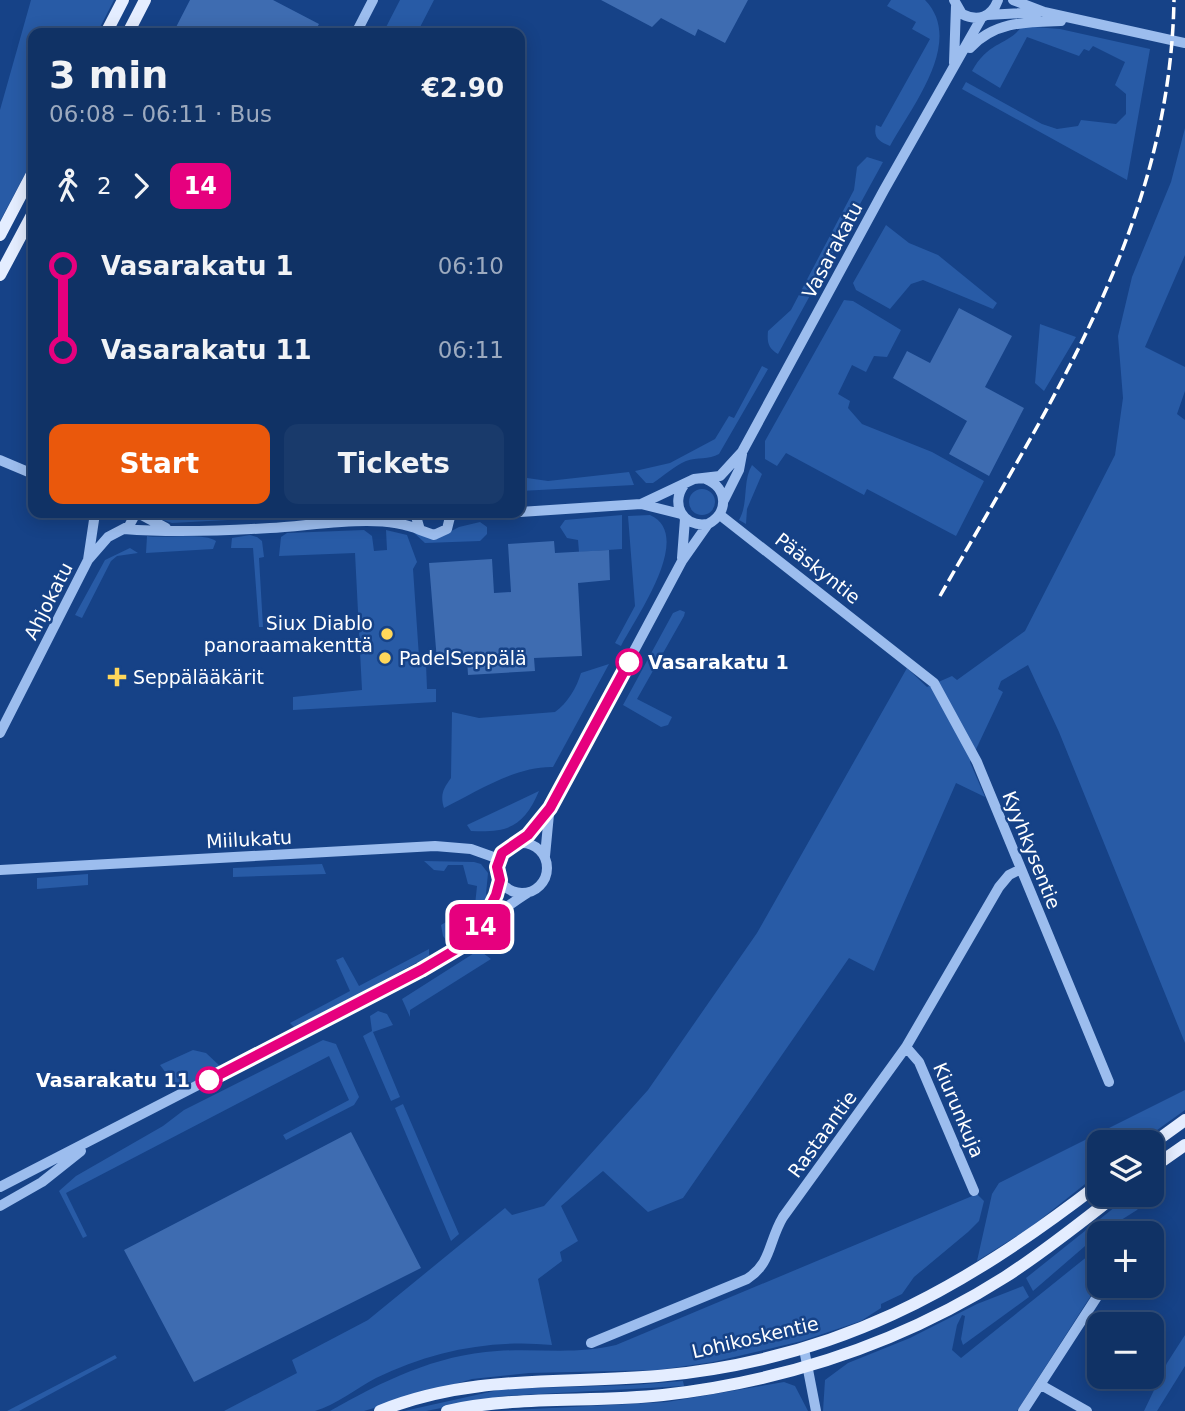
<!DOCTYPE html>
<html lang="en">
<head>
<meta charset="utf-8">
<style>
  :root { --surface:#103265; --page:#193a6b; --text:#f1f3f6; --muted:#9caabf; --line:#304d79; --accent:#ea580c }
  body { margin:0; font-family:"DejaVu Sans",sans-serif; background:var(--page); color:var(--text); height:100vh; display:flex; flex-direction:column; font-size:26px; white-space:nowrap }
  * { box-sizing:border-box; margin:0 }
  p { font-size:23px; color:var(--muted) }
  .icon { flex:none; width:38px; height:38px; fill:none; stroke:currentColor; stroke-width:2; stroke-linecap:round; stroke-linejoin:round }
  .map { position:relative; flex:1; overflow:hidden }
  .sheet { position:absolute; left:28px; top:28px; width:497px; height:490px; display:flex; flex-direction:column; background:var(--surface); border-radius:14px; box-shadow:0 4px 18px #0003,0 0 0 2px var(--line) }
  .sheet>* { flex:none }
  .badge { padding:0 14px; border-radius:10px; font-size:24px; line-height:46px }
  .tools { position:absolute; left:1087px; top:1130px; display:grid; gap:14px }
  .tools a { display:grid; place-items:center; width:77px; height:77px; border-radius:14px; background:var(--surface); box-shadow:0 4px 18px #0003,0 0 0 2px var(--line); font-size:35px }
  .map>.badge { position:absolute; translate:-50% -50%; box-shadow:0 0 0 4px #fff }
  .legs { display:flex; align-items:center; gap:10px; height:77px; padding:0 21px; font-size:23px }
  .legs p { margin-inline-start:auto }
  .summary { display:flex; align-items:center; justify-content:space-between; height:119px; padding:0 21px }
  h1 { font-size:38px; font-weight:700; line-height:52px }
  .action { display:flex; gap:14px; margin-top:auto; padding:14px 21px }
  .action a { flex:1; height:80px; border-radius:14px; background:var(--accent); color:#fff; font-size:28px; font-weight:700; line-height:80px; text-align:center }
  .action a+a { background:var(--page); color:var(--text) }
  ul { padding:0 21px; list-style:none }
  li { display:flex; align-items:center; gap:24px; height:84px; font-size:26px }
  li i { display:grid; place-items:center; width:10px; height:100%; margin:0 9px; background:currentColor }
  li i::after { content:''; width:18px; height:18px; margin:-9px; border:5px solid; border-radius:50%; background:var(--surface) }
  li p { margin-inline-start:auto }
  li:first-child i { background:linear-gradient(#0000 50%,currentColor 0) }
  li:last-child i { background:linear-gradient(currentColor 50%,#0000 0) }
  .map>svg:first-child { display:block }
  .green { fill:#285ba6 }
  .building { fill:#3e6cb1 }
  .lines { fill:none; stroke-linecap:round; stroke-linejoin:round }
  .minor { stroke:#9cbdee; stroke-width:10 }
  .major { stroke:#e4edff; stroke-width:12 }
  .rail { stroke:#fff; stroke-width:3.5; stroke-dasharray:12 5; stroke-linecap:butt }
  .line-1-casing { stroke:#fff; stroke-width:16 }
  .line-1 { stroke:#e6007e; stroke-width:10 }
  .poi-dot { fill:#ffd75a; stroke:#164287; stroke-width:2.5 }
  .stop-1-dot { fill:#fff; stroke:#e6007e; stroke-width:3.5 }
  .labels { text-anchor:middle; stroke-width:5; stroke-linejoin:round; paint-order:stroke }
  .street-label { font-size:19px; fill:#fff; stroke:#164287 }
  .poi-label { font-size:19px; fill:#fff; stroke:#164287; text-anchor:start }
  .stop-label { font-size:19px; font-weight:bold; fill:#fff; stroke:#164287; text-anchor:start }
</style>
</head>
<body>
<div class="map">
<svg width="1185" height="1411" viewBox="0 0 1185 1411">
  <rect width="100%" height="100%" fill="#164287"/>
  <path class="green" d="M 31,0 L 114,0 L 97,33 L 33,33 L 33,159 L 0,221 L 0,110 Z
    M 400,0 L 434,0 L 417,33 L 383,33 Z
    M 891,0 L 925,0 C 965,41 912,106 890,146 C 879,141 873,138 876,125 L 881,127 L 930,39 L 912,29 L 916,22 L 887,6 Z
    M 1022,26 L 1060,29 L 1150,49 L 1127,180 L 962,89 L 966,82 L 1042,124 L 1057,129 L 1078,126 L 1081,120 L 1116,124 L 1126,114 L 1126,94 L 1115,85 L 1125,62 L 1093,46 L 1089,51 L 1084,49 L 1079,56 L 1027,37 L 1000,88 L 972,71 C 989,40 1008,46 1022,26 Z
    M 1185,128 L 1185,255 L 1145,347 L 1185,367 L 1185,391 L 1177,414 L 1185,420 L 1185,1043 L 1059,732 L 1028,665 L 1001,681 L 998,689 L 1003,692 L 970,762 L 985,797 L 956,783 L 874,971 L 849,958 L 683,1198 L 648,1212 L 603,1171 L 561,1206 L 578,1241 L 560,1252 L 562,1261 L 538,1279 L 552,1345 C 491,1339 431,1351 376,1378 C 357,1388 336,1405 315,1411 C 295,1411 247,1411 224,1411 L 297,1373 L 292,1360 L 368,1320 L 505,1208 L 512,1215 L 544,1206 L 648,1090 L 757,933 L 907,668 L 927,687 L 952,676 L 957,680 L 1025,631 L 1115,455 L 1123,398 L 1118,336 L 1132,277 L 1171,182 Z
    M 867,157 L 883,162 L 778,354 C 768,348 767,342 768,331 L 791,310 L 854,190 L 857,167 Z
    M 886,225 L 909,243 L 938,255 L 997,303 L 993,309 L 923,280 L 911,284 L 890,309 L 856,290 L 853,283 Z
    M 844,300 L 853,301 L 901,330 L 887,357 L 874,356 L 866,372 L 852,365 L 838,394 L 850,401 L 848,408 L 862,424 L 932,452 L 984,481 L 956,536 L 867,489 L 864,495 L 786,453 L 777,466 L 765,459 L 765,441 Z
    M 1040,324 L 1076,337 L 1044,391 L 1035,383 Z
    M 762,366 L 768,369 L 719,454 C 709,460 697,457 686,461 C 673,467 665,475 653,483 L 646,483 L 635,471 L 670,463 L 715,439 L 729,416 L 734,418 Z
    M 752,465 L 762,474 L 747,509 L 746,524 L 739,520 C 749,503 742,482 752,465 Z
    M 629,472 L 634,485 L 520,491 L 520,477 L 548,481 Z
    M689 502a13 13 0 1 1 26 0a13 13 0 1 1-26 0Z
    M 158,513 L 192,518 L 357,513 L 172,523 L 154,517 Z
    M 622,515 L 622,549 L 579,552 L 578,540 L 567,538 L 560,527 L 565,520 Z
    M 650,515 C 695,535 636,617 621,646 L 615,643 L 635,606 L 628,516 Z
    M 480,522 L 487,527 L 487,534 L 480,541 L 425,543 L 412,531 L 438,538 L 459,527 Z
    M 364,530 L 372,536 L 374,551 L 387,550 L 386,530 L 407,535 L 417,562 L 413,569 L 419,657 L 426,664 L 427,689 L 436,689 L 436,702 L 293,710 L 293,697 L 362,690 L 355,553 L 279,556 L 281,537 L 287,533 Z
    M 250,535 L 257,537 L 262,541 L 264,557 L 259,558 L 263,627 L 259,627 L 253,548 L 231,548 L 232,538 Z
    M 147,536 C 164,539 204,532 216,541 L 213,549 L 146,553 Z
    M 130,548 L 138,553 L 117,556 L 111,561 L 82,618 L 75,615 L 105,560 Z
    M 680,610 L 685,612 L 684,616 L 637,699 L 672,717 L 668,725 L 661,727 L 623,705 L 673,613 Z
    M 609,664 L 553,767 C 516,766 476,792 444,808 C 440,795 443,789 451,778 L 452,712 L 479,718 L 555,712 C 567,704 577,687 581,673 Z
    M 539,791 C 524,826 509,833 471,831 L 467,825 Z
    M 424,861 L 474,862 L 481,864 L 488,873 L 486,894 L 489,899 L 479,917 L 450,945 L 443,936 L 441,925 L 475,905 L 477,886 L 468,884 L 463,865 L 448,865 L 444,871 L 434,870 Z
    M 322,864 L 326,874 L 233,877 L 233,868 Z
    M 88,874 L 88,885 L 37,889 L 37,878 Z
    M 429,949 L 429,956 L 295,1028 L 290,1023 L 350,991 L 336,960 L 343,957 L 359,986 Z
    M 479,950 L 491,959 L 410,1010 L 410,1017 L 402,999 Z
    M 378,1011 L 387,1014 L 393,1025 L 373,1032 L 400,1097 L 391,1101 L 363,1036 L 372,1031 L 370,1016 Z
    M 323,1040 L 336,1044 L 359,1097 L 354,1105 L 286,1140 L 283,1135 L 349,1100 L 329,1056 L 66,1193 L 87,1236 L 83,1238 L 59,1191 L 76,1176 L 163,1126 L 184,1110 Z
    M 193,1050 L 206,1053 L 221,1067 L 182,1088 L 175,1085 L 160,1065 Z
    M 1185,1090 L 1185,1110 L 1139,1143 L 1099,1143 L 1099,1173 L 1031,1227 L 977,1261 L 992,1194 L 999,1183 Z
    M 403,1104 L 459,1234 L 451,1241 L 395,1108 Z
    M 977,1194 L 984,1201 L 979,1221 L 968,1232 L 914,1277 L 902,1294 L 881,1304 L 881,1308 L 861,1321 L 802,1341 L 713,1362 L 658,1370 L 529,1373 L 472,1379 L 364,1411 L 330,1411 C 383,1381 435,1355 497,1351 C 537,1348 576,1355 616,1345 Z
    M 1130,1195 L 1149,1195 L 1137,1210 L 1099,1234 L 1033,1291 L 1026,1278 Z
    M 1099,1247 L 1099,1283 L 1017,1411 L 823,1411 L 825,1380 L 848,1363 L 910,1338 L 977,1304 L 1023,1286 L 1029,1297 L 963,1345 L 961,1339 L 965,1316 L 962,1315 L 957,1325 L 952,1350 L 961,1358 Z
    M 1185,1335 L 1185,1366 L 1157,1411 L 1144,1411 L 1167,1363 Z
    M 115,1355 L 117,1358 L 19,1411 L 7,1411 Z
    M 683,1381 L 684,1386 L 503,1396 L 426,1411 L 404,1411 L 503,1389 L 633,1385 Z
    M 784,1382 L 795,1386 L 808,1411 L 496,1411 L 667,1402 Z"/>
  <path class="building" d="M 190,0 L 273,0 L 319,24 L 314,33 L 173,33 Z
    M 601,0 L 748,0 L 725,43 L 698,29 L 695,36 L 661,18 L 652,27 Z
    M 959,308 L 1012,336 L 985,387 L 1024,408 L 989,476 L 949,454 L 967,421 L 893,378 L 907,351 L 930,363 Z
    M 554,541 L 555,553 L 609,550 L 610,580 L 578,583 L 582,656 L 534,658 L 535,671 L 468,675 L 467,659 L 437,661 L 429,563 L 492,559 L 494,593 L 511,592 L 508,544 Z
    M 351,1132 L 421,1268 L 194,1382 L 124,1250 Z"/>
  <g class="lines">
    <path class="minor" d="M 954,0 L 962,14 C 978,22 992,17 998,0
      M 1013,0 L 1044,12 L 1185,43
      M 987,15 L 1040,12
      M 356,33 L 373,0
      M 970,48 C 995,21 1027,22 1061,21
      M 954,63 L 956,6
      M 0,460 L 33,474
      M 684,485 C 670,504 683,528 708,524 C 729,513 728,488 706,479
      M 724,500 L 739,470 L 742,454
      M 641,504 L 694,479 L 720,476 L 742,452 L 884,190 L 982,17
      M 520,512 L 641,504 L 681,514
      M 138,513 L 166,528
      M 415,513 L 420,530 L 434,535 L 447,529 L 451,513
      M 461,513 L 514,513
      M 720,515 L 934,683 L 977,762 L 1109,1082
      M 383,520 L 404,513
      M 124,529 C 172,533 222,531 270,528 C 314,526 381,512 420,530
      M 682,558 L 685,519
      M 88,560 L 94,520
      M 0,733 L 88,560 L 108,537 L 129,526 L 136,513
      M497 868a25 25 0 1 1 50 0a25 25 0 1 1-50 0Z
      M 516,844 L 535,828 L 550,808 L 682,561 L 708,524
      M 545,856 L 549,814
      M 0,870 L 435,846 L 471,849 L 499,859
      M 480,926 L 500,880
      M 906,1047 L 919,1062 L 974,1191
      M 0,1187 L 421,970 C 460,948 491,915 529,892
      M 0,1206 L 42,1182 L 81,1151
      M 591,1343 L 747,1279 C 772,1263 768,1242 783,1217 L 906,1047 L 999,887 L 1009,875 L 1021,869
      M 804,1349 L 816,1411
      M 1041,1385 L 1087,1411
      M 1023,1411 L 1104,1286"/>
    <path class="major" d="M 106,33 L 123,0
      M 128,33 L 145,0
      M 0,235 L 33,172
      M 0,275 L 33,213
      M 1152,1144 L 1185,1120
      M 1152,1168 L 1185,1145
      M 380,1411 C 470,1374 564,1384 658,1376 C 836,1360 960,1291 1099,1184
      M 447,1411 C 519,1395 591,1403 663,1395 C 785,1381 901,1343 1005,1277 C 1044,1252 1080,1223 1116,1195"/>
    <path class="rail" d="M 940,596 C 1048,405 1170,228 1174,0"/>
  </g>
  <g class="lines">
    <defs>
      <path id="line-1" d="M 209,1080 L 421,970 L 460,947 L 478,931 L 496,895 L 500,880 L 497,867 L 502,853 L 528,835 L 550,808 L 629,662"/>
    </defs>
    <use href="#line-1" class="line-1-casing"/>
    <use href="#line-1" class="line-1"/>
  </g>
  <g class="poi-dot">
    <circle cx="387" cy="634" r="7"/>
    <circle cx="385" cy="658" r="7"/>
    <path d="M113.5 666.5h7v7h7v7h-7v7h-7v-7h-7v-7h7z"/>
  </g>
  <g class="stop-1-dot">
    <circle cx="629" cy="662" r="12"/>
    <circle cx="209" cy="1080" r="12"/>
  </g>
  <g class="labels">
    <g class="street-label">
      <text transform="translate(832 250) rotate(-62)" y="7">Vasarakatu</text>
      <text transform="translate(818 568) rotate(38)" y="7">Pääskyntie</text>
      <text transform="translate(48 601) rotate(-63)" y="7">Ahjokatu</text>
      <text transform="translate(249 839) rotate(-3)" y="7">Miilukatu</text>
      <text transform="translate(1032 850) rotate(68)" y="7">Kyyhkysentie</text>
      <text transform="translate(959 1110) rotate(67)" y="7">Kiurunkuja</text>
      <text transform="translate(822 1134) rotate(-54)" y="7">Rastaantie</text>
      <text transform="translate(755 1337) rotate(-13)" y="7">Lohikoskentie</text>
    </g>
    <g class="poi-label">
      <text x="373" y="630" text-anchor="end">Siux Diablo<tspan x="373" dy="22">panoraamakenttä</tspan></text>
      <text x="399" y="665">PadelSeppälä</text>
      <text x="133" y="684">Seppälääkärit</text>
    </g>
    <g class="stop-label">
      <text x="648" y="669">Vasarakatu 1</text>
      <text x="190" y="1087" text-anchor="end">Vasarakatu 11</text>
    </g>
  </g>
</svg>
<div class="tools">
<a><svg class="icon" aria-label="layers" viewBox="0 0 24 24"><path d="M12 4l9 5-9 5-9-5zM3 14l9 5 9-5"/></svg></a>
<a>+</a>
<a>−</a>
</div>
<b class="badge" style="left:480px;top:927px;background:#e6007e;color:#fff">14</b>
<section class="sheet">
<div class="summary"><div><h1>3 min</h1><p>06:08 – 06:11 · Bus</p></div><b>€2.90</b></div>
<div class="legs"><svg class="icon" aria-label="walk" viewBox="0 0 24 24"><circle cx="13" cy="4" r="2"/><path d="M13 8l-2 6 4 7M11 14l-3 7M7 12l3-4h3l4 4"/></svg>2<svg class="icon" aria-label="forward" viewBox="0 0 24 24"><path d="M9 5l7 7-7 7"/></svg><b class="badge" style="background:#e6007e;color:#fff">14</b></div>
<ul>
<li><i style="color:#e6007e"></i><b>Vasarakatu 1</b><p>06:10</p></li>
<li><i style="color:#e6007e"></i><b>Vasarakatu 11</b><p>06:11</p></li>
</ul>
<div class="action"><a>Start</a><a>Tickets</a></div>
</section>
</div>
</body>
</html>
